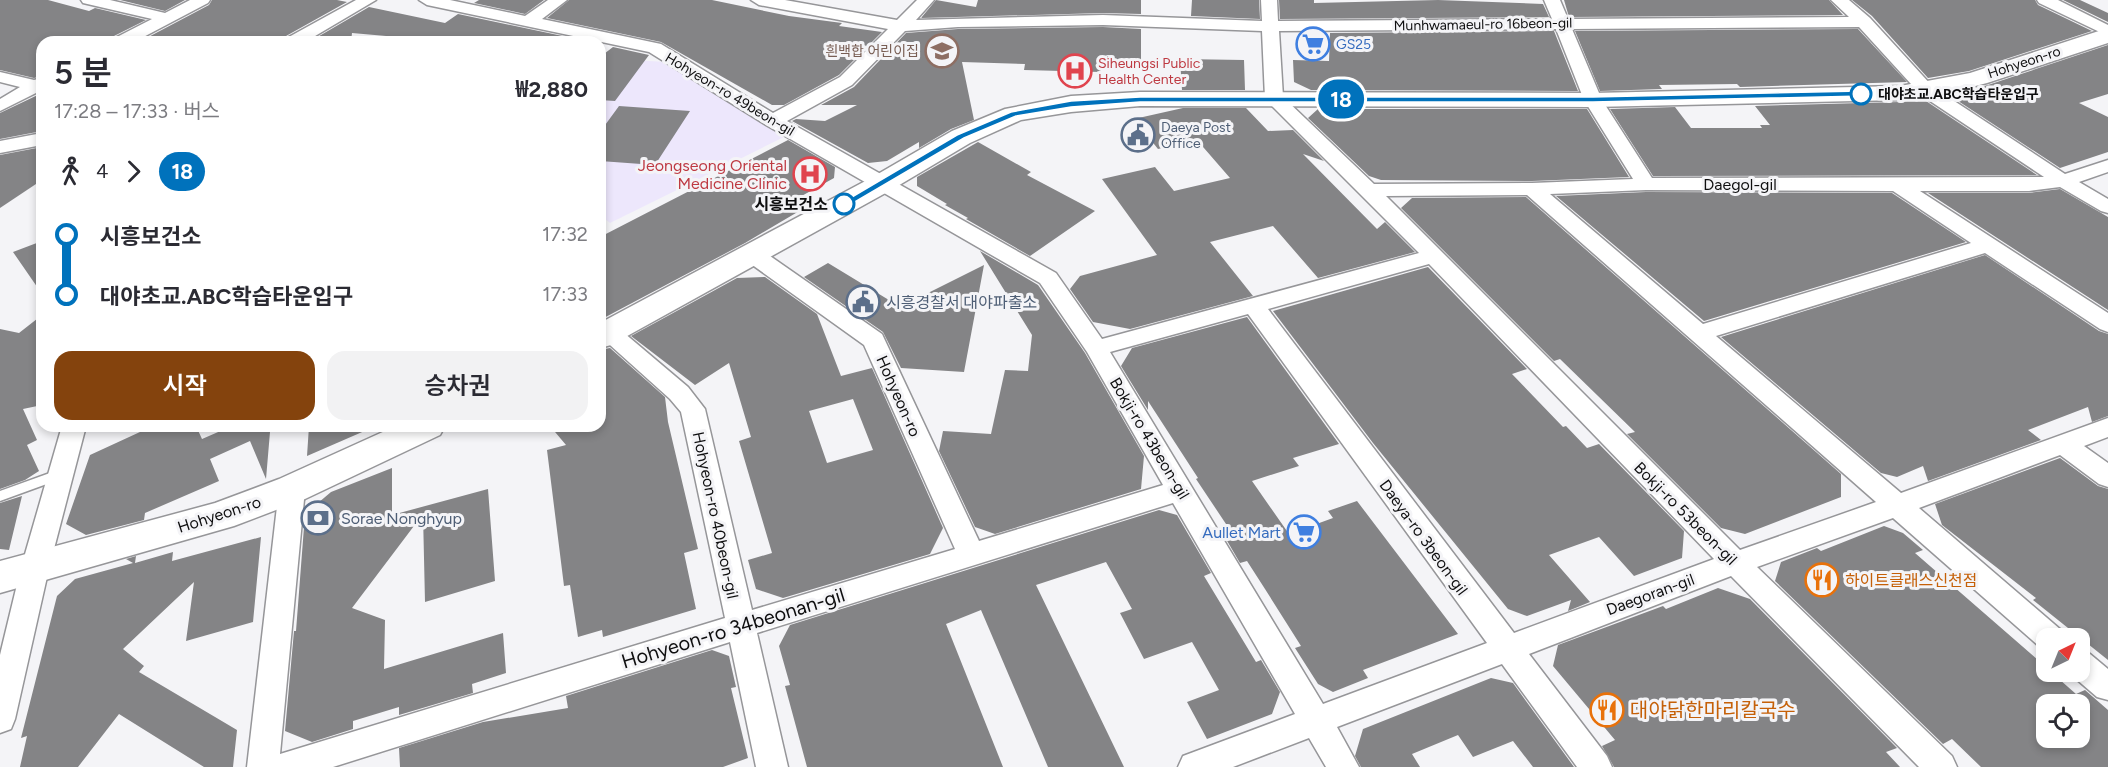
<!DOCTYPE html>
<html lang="ko">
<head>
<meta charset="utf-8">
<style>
  :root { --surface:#fff; --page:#f2f2f3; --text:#2b2b33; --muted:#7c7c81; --accent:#84430d }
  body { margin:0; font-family:Figtree,"Noto Sans KR",sans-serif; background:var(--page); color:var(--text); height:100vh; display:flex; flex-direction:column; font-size:22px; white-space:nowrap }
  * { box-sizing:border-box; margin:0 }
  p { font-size:20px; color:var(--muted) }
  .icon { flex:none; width:33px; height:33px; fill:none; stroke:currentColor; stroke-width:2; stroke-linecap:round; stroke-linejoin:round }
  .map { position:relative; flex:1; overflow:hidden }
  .panel { position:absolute; left:36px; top:36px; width:570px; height:396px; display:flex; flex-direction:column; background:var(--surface); border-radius:18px; box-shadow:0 3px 9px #0003 }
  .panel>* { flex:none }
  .badge { padding:0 12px; border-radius:20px; font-size:21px; line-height:39px }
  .needle { width:39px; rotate:43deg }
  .tools { position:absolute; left:2036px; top:628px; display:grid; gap:12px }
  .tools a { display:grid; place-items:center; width:54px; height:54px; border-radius:12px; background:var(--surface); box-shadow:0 3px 9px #0003; font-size:30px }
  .map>.badge { position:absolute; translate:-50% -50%; box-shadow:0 0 0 3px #fff }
  .legs { display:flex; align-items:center; gap:9px; height:66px; padding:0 18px; font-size:20px }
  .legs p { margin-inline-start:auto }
  .head { display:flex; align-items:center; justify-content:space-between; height:102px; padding:0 18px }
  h1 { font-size:33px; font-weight:600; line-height:45px }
  .primary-button { display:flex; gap:12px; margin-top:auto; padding:12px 18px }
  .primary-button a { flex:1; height:69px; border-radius:18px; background:var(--accent); color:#fff; font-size:24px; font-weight:600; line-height:69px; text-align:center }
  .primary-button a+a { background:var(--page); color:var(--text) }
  ul { padding:0 18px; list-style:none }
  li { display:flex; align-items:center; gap:21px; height:60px; font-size:22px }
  li i { display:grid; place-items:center; width:9px; height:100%; margin:0 8px; background:currentColor }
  li i::after { content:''; width:15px; height:15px; margin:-8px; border:4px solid; border-radius:50%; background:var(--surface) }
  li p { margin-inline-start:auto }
  li:first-child i { background:linear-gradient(#0000 50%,currentColor 0) }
  li:last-child i { background:linear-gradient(currentColor 50%,#0000 0) }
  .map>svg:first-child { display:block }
  .education { fill:#ede7fc }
  .building { fill:#848486; fill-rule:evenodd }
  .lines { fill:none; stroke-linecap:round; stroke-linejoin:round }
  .service-casing { stroke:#969699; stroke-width:3 }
  .minor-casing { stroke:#969699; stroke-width:3 }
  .primary-casing { stroke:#969699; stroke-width:3 }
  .service { fill:#fff; fill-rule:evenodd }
  .minor { fill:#fff; fill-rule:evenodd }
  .primary { fill:#fff; fill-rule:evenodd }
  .line-1 { fill:#0072bc; stroke:#fff; stroke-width:1.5 }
  .stop-1-dot { fill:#fff; stroke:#0072bc; stroke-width:3 }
  .labels { text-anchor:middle; stroke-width:6; stroke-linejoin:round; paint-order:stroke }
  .far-street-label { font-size:14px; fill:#0e0e0f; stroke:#f4f4f7 }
  .far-shop-label { font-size:14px; fill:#366cbe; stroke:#f4f4f7; text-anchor:start }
  .far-education-label { font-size:14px; fill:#785e54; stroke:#f4f4f7; text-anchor:end }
  .far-health-label { font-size:14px; fill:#be3a42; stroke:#f4f4f7; text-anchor:start }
  .far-stop-label { font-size:14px; font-weight:bold; fill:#0e0e0f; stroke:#f4f4f7; text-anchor:start }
  .far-service-label { font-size:14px; fill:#4e5e75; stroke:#f4f4f7; text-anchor:start }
  .health-label { font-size:16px; fill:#be3a42; stroke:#f4f4f7; text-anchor:end }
  .street-label { font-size:16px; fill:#0e0e0f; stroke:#f4f4f7 }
  .stop-label { font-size:16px; font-weight:bold; fill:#0e0e0f; stroke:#f4f4f7; text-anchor:end }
  .service-label { font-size:16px; fill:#4e5e75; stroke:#f4f4f7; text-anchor:start }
  .shop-label { font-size:16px; fill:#366cbe; stroke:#f4f4f7; text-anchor:end }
  .food-label { font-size:16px; fill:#c56008; stroke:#f4f4f7; text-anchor:start }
  .near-street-label { font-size:20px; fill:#0e0e0f; stroke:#f4f4f7 }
  .near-food-label { font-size:20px; fill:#c56008; stroke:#f4f4f7; text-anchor:start }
</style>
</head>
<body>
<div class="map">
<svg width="2108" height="767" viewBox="0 0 2108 767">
  <rect width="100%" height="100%" fill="#f4f4f7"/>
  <path class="education" d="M 600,58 L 666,62 L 786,136 L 610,223 L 600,215 Z"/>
  <path class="building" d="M 0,0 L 48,0 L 89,11 L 95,8 L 146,20 L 114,36 L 111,42 L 42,42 L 42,76 L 34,78 L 0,70 Z
    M 120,0 L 185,0 L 165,11 Z
    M 212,0 L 337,0 L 347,2 L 286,36 L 283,42 L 139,42 L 209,5 Z
    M 479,0 L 544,0 L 525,14 L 474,3 Z
    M 569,0 L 712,0 L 789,16 L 842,23 L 839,26 L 882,32 L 839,75 L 784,105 L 772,105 L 661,42 L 547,18 Z
    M 936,0 L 976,7 L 978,0 L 1141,0 L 1141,14 L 1103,13 L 921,18 Z
    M 1192,0 L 1259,0 L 1260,19 L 1191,16 Z
    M 1279,0 L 1314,0 L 1314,3 L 1438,0 L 1543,4 L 1549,17 L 1280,19 Z
    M 1564,0 L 1829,0 L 1843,15 L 1569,17 Z
    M 1852,0 L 2035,0 L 2038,5 L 2092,31 L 1969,71 L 1928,78 L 1872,16 Z
    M 2063,0 L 2080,0 L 2108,13 L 2108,22 Z
    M 369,7 L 445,23 L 458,14 L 591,42 L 454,42 L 352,33 L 351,42 L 309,42 Z
    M 1103,27 L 1141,29 L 1141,66 L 1102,64 L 1101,72 L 1024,70 L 1025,64 L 962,62 L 974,120 L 951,129 L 919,148 L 919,142 L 887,161 L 868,163 L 792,121 L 796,119 L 825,121 L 857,105 L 821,105 L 854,87 L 906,33 L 958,29 Z
    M 1858,29 L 1907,82 L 1740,87 L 1737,84 L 1659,85 L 1662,89 L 1600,91 L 1575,31 Z
    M 1554,31 L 1578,91 L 1311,90 L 1294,82 L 1293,60 L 1329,61 L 1330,33 Z
    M 2108,45 L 2108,94 L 2079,103 L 2108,117 L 2108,152 L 2060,168 L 1949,95 L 1988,85 Z
    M 613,47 L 649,55 L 615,101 L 600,100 L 600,57 Z
    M 1180,59 L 1244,60 L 1245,90 L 1182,90 Z
    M 42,93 L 42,131 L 0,139 L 0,113 Z
    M 1923,99 L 2037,175 L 1653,176 L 1610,109 L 1675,107 L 1691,128 L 1762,128 L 1760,125 L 1770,125 L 1755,106 L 1900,102 Z
    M 619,106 L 690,111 L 655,165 L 600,161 L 600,132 Z
    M 1183,108 L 1246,108 L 1268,131 L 1293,130 L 1324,161 L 1303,154 L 1377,229 L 1385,222 L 1415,252 L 1318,278 L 1273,226 L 1210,242 L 1253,296 L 1130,329 L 1093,322 L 1070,289 L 1080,276 L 1157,255 L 1102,179 L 1155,167 L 1174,191 L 1230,178 L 1197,140 L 1158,149 L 1134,119 Z
    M 1318,109 L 1587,109 L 1629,177 L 1532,181 L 1381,180 L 1369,176 L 1308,118 Z
    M 788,140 L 835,167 L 834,178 L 789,203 L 801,210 L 745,243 L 600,320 L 600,237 Z
    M 978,142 L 1031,172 L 1027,175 L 1095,211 L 1030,256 L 966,219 L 968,218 L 945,205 L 947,204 L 917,186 L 917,177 Z
    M 42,147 L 42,180 L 0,208 L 0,155 Z
    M 2060,189 L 2108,217 L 2108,310 L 1928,193 L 2029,193 Z
    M 1646,192 L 1892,193 L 1966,242 L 1704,321 L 1556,196 Z
    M 1526,197 L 1841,474 L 1841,497 L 1745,534 L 1721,528 L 1627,434 L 1635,432 L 1560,359 L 1554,361 L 1401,208 L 1412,198 Z
    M 42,241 L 42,294 L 13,252 Z
    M 980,251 L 1038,285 L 1085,353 L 1144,456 L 1141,489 L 995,534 L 975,527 L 939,451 L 943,431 L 991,434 L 1005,370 L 1028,371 L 1032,335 Z
    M 1985,255 L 2099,331 L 2108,334 L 2108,416 L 2092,422 L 2088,407 L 2028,430 L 2041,440 L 1928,481 L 1923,466 L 1897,477 L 1881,473 L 1721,337 Z
    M 828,263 L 907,311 L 926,294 L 984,265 L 964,372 L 901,368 L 883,332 L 804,277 Z
    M 1428,267 L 1527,369 L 1512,374 L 1563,427 L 1566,426 L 1587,448 L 1599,444 L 1684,531 L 1682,558 L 1634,576 L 1599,537 L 1549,555 L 1590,602 L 1568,611 L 1571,600 L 1527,616 L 1508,609 L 1373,443 L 1273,311 Z
    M 765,277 L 817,314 L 841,376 L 872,368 L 943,528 L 930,554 L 783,598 L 756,589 L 748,560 L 772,553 L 739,441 L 751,437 L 729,363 L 695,385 L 631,336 L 737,278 ZM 853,399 L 873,450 L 827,463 L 809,411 Z
    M 42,315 L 42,405 L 23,409 L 37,440 L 27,445 L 39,471 L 25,480 L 0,489 L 0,329 L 19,333 Z
    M 1247,317 L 1339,444 L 1293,458 L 1299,466 L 1252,481 L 1289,534 L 1333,518 L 1328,511 L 1357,501 L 1458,634 L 1363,670 L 1368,678 L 1333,692 L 1318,684 L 1295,648 L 1301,646 L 1265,589 L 1247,561 L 1240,563 L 1219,527 L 1230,530 L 1196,479 L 1198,478 L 1148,401 L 1148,410 L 1121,366 L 1132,348 Z
    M 610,348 L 665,397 L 668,422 L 698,549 L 684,553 L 696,609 L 603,637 L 602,630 L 578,637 L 570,585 L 564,586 L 547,450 L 566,445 L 550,426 L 600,426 L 600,350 Z
    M 153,426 L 196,426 L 202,439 L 232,426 L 285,426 L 270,432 L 266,479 L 250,441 L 210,459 L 219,481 L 145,513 L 144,520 L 86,535 L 66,524 L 90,455 Z
    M 309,426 L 376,426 L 307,456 Z
    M 2060,458 L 2098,486 L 2108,489 L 2108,660 L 2033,600 L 2036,598 L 1942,525 L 1935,504 Z
    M 392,468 L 392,515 L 488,489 L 495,581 L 425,602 L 423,514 L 352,608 L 385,620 L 384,669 L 503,633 L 506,673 L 472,684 L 473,693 L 399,715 L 399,707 L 353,721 L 353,729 L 312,742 L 285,731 L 294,631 L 296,631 L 305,514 L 331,492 Z
    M 22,496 L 9,550 L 0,549 L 0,503 Z
    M 1159,510 L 1177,515 L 1211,573 L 1204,576 L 1256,662 L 1261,660 L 1280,692 L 1272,714 L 1207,739 L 1187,702 L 1219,690 L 1192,642 L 1144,659 L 1120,613 L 1132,609 L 1106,562 L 1036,585 L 1124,767 L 1048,767 L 981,610 L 946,624 L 1003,767 L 807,767 L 785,686 L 790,685 L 779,646 L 790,625 Z
    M 1884,526 L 1903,533 L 1923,550 L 1915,553 L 2046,667 L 2046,672 L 2051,672 L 2076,694 L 2085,690 L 2108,710 L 2108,767 L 1981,767 L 1952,739 L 1943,744 L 1775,581 L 1781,562 L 1817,548 L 1821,551 ZM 2046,705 L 2079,705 L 2079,738 L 2046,738 Z
    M 261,537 L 253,622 L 186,641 L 194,582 L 123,649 L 144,666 L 139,672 L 237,730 L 233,767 L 204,767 L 119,714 L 78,767 L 20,767 L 27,736 L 21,738 L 57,596 L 75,579 L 133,563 L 126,559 L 136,556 L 135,563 L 173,552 L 172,561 Z
    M 1718,588 L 1750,599 L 1897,748 L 1886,752 L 1900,767 L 1614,767 L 1602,746 L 1615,740 L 1553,666 L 1558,645 L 1663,606 L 1666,609 Z
    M 712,650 L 729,656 L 736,687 L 731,688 L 748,758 L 723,767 L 400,767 L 399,748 L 483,722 L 568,708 L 566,696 Z
    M 1491,678 L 1513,683 L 1574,767 L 1533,767 L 1513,741 L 1473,757 L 1458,735 L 1412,754 L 1420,767 L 1361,767 L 1355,756 L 1363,729 Z"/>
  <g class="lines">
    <defs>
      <path id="service" d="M 61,469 L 66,471 L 67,474 L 66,477 L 0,501 L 0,491 Z"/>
      <path id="minor" d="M 81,0 L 110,0 L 165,13 L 190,0 L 210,0 L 208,3 L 134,42 L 113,42 L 115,38 L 152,19 L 83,3 Z
        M 356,0 L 376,0 L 305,42 L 285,42 L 287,38 Z
        M 419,0 L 450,0 L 525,16 L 548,0 L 567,0 L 542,19 L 661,44 L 773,113 L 840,77 L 888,29 L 759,5 L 751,0 L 785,0 L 897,20 L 917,0 L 934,0 L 916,20 L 1103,15 L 1262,21 L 1261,0 L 1277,0 L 1278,21 L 1552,19 L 1544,0 L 1560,0 L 1568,19 L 1849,17 L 1831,0 L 1849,0 L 1870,18 L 1933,87 L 2065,174 L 2108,160 L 2108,172 L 2079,182 L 2108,199 L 2108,213 L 2101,211 L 2060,187 L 2029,191 L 1920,191 L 2108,313 L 2108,332 L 2100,329 L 1985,253 L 1716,336 L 1901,493 L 2108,418 L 2108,437 L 2084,446 L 2108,463 L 2108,487 L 2099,484 L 2060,455 L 1919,508 L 2061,630 L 2066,639 L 2046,639 L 2046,650 L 2041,648 L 1893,518 L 1757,567 L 1952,756 L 1957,767 L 1919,767 L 1731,576 L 1529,654 L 1607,756 L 1612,767 L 1577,767 L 1502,664 L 1337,727 L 1359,767 L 1326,767 L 1309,738 L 1233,767 L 1178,767 L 1183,756 L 1295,714 L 1173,503 L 757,633 L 788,767 L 756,767 L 730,642 L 333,767 L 247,767 L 279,489 L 283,482 L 292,479 L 301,482 L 305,489 L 280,754 L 725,618 L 681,412 L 670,399 L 601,337 L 601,327 L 609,324 L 617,327 L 688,387 L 705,409 L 752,610 L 955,549 L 864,345 L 744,259 L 741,254 L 744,249 L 752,247 L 760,249 L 882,334 L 979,541 L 1163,485 L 1087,352 L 1040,283 L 766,125 L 649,52 L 427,5 ZM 1103,25 L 1262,31 L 1265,98 L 1268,102 L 1419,253 L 1102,339 L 1056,273 L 787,121 L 852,85 L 905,31 L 958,27 ZM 1859,27 L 1921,95 L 2044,177 L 1652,178 L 1602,100 L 1572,29 ZM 1556,29 L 1584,100 L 1633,179 L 1532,183 L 1374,184 L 1283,97 L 1279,31 ZM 1646,190 L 1893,191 L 1971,243 L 1703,324 L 1550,194 ZM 1527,195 L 1876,502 L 1740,550 L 1386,196 ZM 1429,264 L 1714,559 L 1514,633 L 1268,309 ZM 1248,314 L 1487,643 L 1323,704 L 1110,352 Z
        M 2037,0 L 2058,0 L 2108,25 L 2108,36 L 2039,3 Z
        M 0,72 L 34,80 L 42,78 L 42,90 L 0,111 L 0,99 L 20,87 L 0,82 Z
        M 42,133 L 42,145 L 0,153 L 0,141 Z
        M 62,426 L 86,426 L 49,568 L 15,719 L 11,729 L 0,733 L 0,655 L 21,568 Z
        M 2079,650 L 2090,654 L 2108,669 L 2108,700 L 2097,697 L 2068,672 L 2079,672 Z"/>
      <path id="primary" d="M 2108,28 L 2108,43 L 1987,83 L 1952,92 L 1900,100 L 1593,107 L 1140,106 L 1071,112 L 1021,120 L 970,143 L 891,190 L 611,345 L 600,348 L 600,323 L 871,178 L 952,131 L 1005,109 L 1071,96 L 1140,92 L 1593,93 L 1900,86 L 1970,73 Z
        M 396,426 L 445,426 L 440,435 L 305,499 L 234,526 L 0,593 L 0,561 L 215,503 L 279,479 Z"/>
    </defs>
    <use href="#service" class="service-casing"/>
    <use href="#minor" class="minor-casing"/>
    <use href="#primary" class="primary-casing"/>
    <use href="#service" class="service"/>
    <use href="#minor" class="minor"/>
    <use href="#primary" class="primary"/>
  </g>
  <path class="line-1" d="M 1861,91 L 1865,94 L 1864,96 L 1593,102 L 1140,102 L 1071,107 L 1016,116 L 964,138 L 848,206 L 840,204 L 957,135 L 1011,112 L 1071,101 L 1140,97 L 1593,97 Z"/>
  <defs>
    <symbol id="supermarket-ring" viewBox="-11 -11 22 22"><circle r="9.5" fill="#f4f4f7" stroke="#3f7fe0" stroke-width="1.5"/><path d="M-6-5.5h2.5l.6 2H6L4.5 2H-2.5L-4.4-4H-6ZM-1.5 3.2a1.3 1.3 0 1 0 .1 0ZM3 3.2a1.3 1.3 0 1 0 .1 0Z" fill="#3f7fe0"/></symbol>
    <symbol id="school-ring" viewBox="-11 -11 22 22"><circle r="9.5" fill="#f4f4f7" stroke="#8d6e63" stroke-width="1.5"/><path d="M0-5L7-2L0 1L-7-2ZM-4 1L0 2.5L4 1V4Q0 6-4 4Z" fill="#8d6e63"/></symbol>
    <symbol id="hospital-ring" viewBox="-11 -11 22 22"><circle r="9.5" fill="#f4f4f7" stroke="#e0444e" stroke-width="1.5"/><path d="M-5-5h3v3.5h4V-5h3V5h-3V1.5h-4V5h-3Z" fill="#e0444e"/></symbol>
    <symbol id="civic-ring" viewBox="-11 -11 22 22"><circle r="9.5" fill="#f4f4f7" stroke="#5c6f8a" stroke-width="1.5"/><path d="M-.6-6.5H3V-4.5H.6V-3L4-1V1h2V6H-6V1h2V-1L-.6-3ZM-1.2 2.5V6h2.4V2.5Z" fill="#5c6f8a"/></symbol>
    <symbol id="bank-ring" viewBox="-11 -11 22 22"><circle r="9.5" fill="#f4f4f7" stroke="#5c6f8a" stroke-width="1.5"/><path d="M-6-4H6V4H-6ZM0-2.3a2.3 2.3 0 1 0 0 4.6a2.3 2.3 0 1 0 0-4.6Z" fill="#5c6f8a"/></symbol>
    <symbol id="restaurant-ring" viewBox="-11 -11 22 22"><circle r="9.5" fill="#f4f4f7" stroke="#e8710a" stroke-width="1.5"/><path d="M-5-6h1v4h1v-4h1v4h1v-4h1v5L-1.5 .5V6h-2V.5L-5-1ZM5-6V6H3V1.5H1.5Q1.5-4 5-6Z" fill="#e8710a"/></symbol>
  </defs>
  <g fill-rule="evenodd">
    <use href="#supermarket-ring" x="1294" y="25" width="38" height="38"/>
    <use href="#school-ring" x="923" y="32" width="38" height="38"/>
    <use href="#hospital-ring" x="1056" y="52" width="38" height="38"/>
    <use href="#civic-ring" x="1119" y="116" width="38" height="38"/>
    <use href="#hospital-ring" x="791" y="155" width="38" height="38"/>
    <use href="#civic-ring" x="844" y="283" width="38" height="38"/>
    <use href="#bank-ring" x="299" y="499" width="38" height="38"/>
    <use href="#supermarket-ring" x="1285" y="513" width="38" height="38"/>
    <use href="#restaurant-ring" x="1803" y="561" width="38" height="38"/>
    <use href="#restaurant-ring" x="1588" y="691" width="38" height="38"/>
  </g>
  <g class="stop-1-dot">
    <circle cx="1861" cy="94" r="10"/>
    <circle cx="844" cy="204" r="10"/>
  </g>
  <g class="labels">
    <g class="far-street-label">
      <text transform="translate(1483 24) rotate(-1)" y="5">Munhwamaeul-ro 16beon-gil</text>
      <text transform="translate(2024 62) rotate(-18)" y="5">Hohyeon-ro</text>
      <text transform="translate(730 94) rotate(31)" y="5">Hohyeon-ro 49beon-gil</text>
    </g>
    <g class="far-shop-label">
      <text x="1336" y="49">GS25</text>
    </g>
    <g class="far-education-label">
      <text x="919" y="56">흰백합 어린이집</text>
    </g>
    <g class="far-health-label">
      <text x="1098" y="68">Siheungsi Public<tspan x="1098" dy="16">Health Center</tspan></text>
    </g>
    <g class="far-stop-label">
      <text x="1878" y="99">대야초교.ABC학습타운입구</text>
    </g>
    <g class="far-service-label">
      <text x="1161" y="132">Daeya Post<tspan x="1161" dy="16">Office</tspan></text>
    </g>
    <g class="health-label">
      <text x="787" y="171">Jeongseong Oriental<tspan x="787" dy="18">Medicine Clinic</tspan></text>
    </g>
    <g class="street-label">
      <text x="1740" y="190">Daegol-gil</text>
      <text transform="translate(899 396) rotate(66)" y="6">Hohyeon-ro</text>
      <text transform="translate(1150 438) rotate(59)" y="6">Bokji-ro 43beon-gil</text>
      <text transform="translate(1686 513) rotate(45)" y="6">Bokji-ro 53beon-gil</text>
      <text transform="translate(219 514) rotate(-18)" y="6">Hohyeon-ro</text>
      <text transform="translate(716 515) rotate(78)" y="6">Hohyeon-ro 40beon-gil</text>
      <text transform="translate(1424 537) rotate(54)" y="6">Daeya-ro 3beon-gil</text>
      <text transform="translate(1650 594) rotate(-20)" y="6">Daegoran-gil</text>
    </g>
    <g class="stop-label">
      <text x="828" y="210">시흥보건소</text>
    </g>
    <g class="service-label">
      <text x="886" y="308">시흥경찰서 대야파출소</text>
      <text x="341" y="524">Sorae Nonghyup</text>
    </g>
    <g class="shop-label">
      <text x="1281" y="538">Aullet Mart</text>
    </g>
    <g class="food-label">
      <text x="1845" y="586">하이트클래스신천점</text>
    </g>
    <g class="near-street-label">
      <text transform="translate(733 628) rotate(-17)" y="7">Hohyeon-ro 34beonan-gil</text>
    </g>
    <g class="near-food-label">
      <text x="1630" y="717">대야닭한마리칼국수</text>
    </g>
  </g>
</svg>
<div class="tools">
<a><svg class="needle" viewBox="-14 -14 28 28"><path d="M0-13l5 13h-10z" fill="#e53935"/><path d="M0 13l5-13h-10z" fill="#7c7c81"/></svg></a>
<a><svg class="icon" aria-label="locate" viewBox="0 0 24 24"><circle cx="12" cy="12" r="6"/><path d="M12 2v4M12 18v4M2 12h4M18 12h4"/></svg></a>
</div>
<b class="badge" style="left:1341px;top:99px;background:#0072bc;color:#fff">18</b>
<section class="panel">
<div class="head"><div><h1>5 분</h1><p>17:28 – 17:33 · 버스</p></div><b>₩2,880</b></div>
<div class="legs"><svg class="icon" aria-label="walk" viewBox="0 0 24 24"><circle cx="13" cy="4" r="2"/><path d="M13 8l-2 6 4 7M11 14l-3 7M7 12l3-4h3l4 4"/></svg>4<svg class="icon" aria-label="forward" viewBox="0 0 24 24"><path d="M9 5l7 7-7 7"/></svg><b class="badge" style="background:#0072bc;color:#fff">18</b></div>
<ul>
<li><i style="color:#0072bc"></i><b>시흥보건소</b><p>17:32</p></li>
<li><i style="color:#0072bc"></i><b>대야초교.ABC학습타운입구</b><p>17:33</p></li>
</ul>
<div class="primary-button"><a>시작</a><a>승차권</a></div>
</section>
</div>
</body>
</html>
